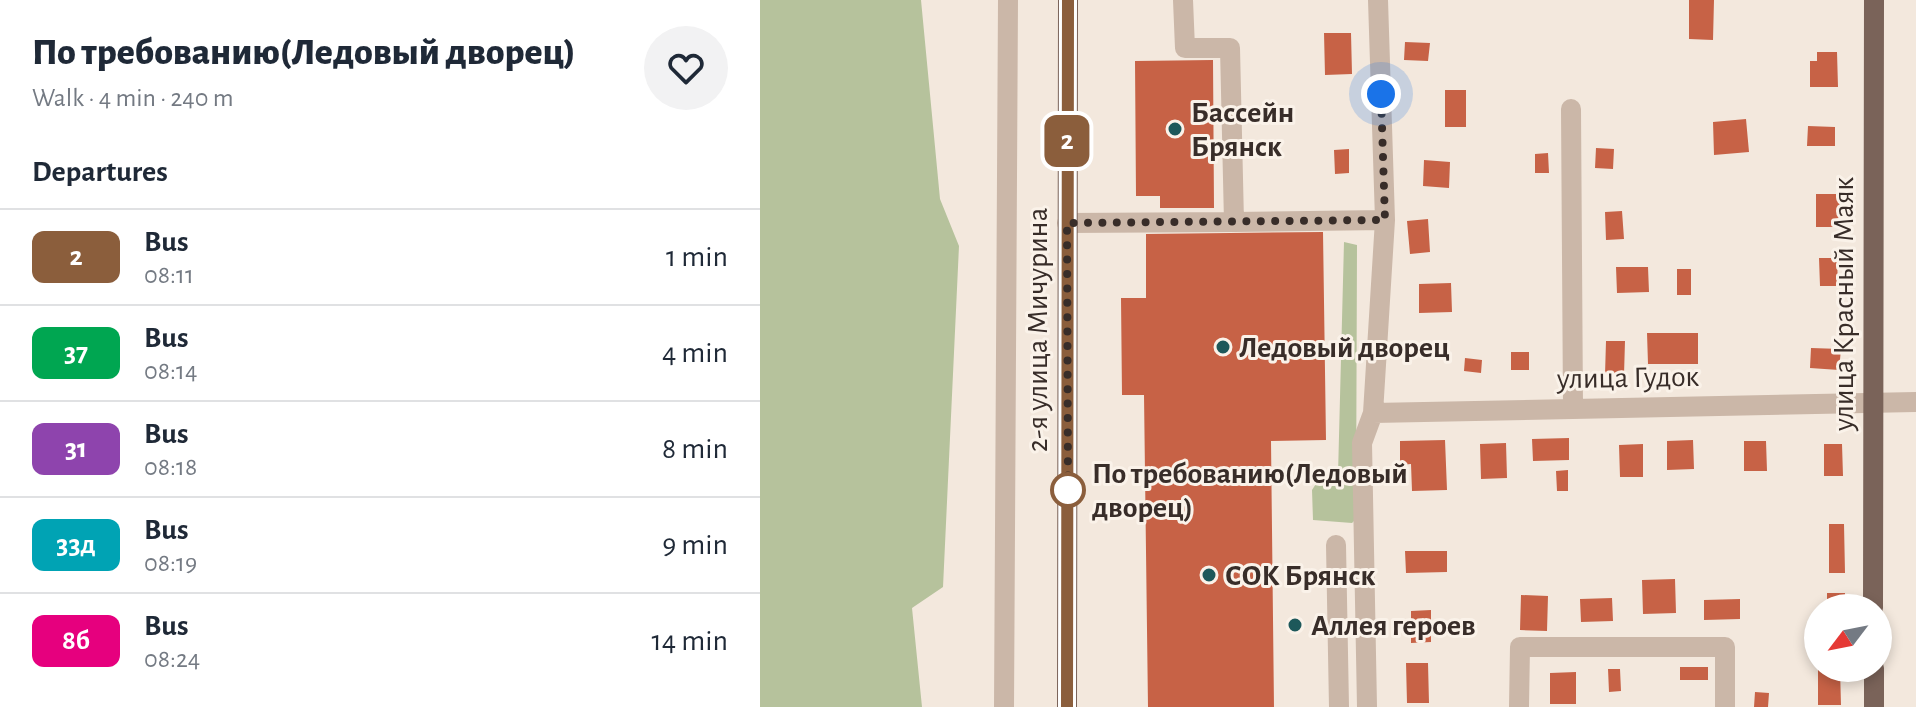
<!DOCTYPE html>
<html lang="en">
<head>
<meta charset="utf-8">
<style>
  :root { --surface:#fff; --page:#f2f2f3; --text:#1f2937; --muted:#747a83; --line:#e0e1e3 }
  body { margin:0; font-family:"Alegreya Sans",sans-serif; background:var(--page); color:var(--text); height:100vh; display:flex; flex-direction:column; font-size:30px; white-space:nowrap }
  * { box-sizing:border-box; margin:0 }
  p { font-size:26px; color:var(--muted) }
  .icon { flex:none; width:44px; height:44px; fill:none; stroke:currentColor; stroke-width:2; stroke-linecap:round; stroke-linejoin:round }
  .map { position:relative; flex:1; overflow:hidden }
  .drawer { display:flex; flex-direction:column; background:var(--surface); width:760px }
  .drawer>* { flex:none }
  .badge { padding:0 16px; border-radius:12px; font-size:28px; line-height:52px }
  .needle { width:52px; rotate:238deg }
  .fabs { position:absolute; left:1044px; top:594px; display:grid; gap:16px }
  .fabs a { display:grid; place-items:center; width:88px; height:88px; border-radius:50%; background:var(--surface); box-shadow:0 4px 12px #0003; font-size:40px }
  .you { position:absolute; width:40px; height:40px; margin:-20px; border:6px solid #fff; border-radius:50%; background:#1a73e8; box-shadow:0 0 0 12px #1a73e833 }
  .map>.badge { position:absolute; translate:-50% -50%; box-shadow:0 0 0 4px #fff }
  h2 { padding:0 32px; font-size:30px; line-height:72px }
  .round { display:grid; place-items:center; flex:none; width:84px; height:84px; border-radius:42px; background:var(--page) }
  .head { display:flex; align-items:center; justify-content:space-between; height:136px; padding:0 32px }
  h1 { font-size:38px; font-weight:800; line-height:60px }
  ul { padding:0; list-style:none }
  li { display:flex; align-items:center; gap:24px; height:96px; padding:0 32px; border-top:2px solid var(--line) }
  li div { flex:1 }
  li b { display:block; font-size:30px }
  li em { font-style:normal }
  li .badge { min-width:88px; font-weight:700; text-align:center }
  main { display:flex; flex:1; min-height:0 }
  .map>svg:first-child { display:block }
  .green { fill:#b6c29c }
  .building { fill:#c76246 }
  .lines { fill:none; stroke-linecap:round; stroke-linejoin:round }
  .minor { stroke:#cbb7a8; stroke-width:20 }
  .major { stroke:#7a6359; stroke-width:20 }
  .line-casing { stroke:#fff; stroke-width:18 }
  .line { stroke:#8b5e3c; stroke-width:12 }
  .walk { stroke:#382d29; stroke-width:8; stroke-dasharray:0 14.4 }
  .poi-dot { fill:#1d585a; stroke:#faf2e9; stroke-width:3 }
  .stop-dot { fill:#fff; stroke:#8b5e3c; stroke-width:4 }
  .labels { text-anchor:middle; stroke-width:6; stroke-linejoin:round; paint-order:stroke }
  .poi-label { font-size:30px; font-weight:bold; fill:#382d29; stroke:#faf2e9; text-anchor:start }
  .street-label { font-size:30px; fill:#382d29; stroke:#faf2e9 }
  .stop-label { font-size:30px; font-weight:bold; fill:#382d29; stroke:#faf2e9; text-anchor:start }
</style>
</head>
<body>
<main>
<section class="drawer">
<div class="head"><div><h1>По требованию(Ледовый дворец)</h1><p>Walk · 4 min · 240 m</p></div><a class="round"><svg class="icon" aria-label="heart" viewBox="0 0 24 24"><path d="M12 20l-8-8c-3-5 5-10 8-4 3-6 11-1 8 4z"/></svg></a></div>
<h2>Departures</h2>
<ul>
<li><span class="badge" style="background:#8b5e3c;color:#fff">2</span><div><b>Bus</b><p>08:11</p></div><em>1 min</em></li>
<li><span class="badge" style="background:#00a651;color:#fff">37</span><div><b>Bus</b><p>08:14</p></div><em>4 min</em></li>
<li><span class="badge" style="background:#8e44ad;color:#fff">31</span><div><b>Bus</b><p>08:18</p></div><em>8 min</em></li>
<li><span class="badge" style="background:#00a3b4;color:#fff">33д</span><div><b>Bus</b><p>08:19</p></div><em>9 min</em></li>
<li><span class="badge" style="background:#e6007e;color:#fff">8б</span><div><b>Bus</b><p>08:24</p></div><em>14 min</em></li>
</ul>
</section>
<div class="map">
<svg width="1156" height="707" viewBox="0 0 1156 707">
  <rect width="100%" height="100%" fill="#f3e8dd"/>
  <path class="green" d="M 0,0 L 161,0 L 180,199 L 199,246 L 183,587 L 152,608 L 162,707 L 0,707 Z
    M 584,242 L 597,245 L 596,519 L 592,523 L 553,520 L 552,490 L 561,476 L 578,475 Z"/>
  <path class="building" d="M 929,0 L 954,0 L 953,40 L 929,39 Z
    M 564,33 L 591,33 L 592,74 L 565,75 Z
    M 645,42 L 670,43 L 668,61 L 644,60 Z
    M 1057,52 L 1077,52 L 1078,87 L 1050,87 L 1050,61 L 1057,61 Z
    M 453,60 L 454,208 L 400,208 L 400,196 L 376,196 L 375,61 Z
    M 685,90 L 706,90 L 706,127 L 685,127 Z
    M 986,119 L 989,152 L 954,155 L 953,122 Z
    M 1048,126 L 1075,127 L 1075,146 L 1047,146 Z
    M 836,148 L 854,149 L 853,169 L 835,168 Z
    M 589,149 L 589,173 L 575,174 L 574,150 Z
    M 788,153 L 789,173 L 775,173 L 775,154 Z
    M 664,160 L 690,162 L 689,188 L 663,186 Z
    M 1056,194 L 1080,194 L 1080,227 L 1056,227 Z
    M 862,211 L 864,239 L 846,240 L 845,212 Z
    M 668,219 L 670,252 L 650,254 L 647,221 Z
    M 563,232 L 566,440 L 511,441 L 514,707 L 388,707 L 384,395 L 362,395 L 361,298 L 386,298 L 386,234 Z
    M 1059,258 L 1077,258 L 1078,286 L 1060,286 Z
    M 856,267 L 888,267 L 889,292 L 857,293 Z
    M 917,269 L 931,269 L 931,295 L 917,295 Z
    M 691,283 L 692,312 L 659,313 L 659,284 Z
    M 887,333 L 938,333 L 938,364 L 888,364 Z
    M 846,341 L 865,341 L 864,375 L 845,375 Z
    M 1051,348 L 1081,349 L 1079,370 L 1050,368 Z
    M 751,352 L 769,352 L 769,370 L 751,370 Z
    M 705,358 L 722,360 L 721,373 L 704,371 Z
    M 809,438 L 809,460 L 773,461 L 772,439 Z
    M 685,440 L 687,490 L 652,491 L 651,464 L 640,465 L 640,441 Z
    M 933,440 L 934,469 L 907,470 L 907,441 Z
    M 984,441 L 1006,441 L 1007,471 L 984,471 Z
    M 746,443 L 747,478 L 721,479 L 720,444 Z
    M 883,444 L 883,477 L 860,477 L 859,445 Z
    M 1064,444 L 1082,444 L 1083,476 L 1064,476 Z
    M 808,470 L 808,491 L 797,491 L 796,471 Z
    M 1069,524 L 1084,524 L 1085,573 L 1069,573 Z
    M 645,551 L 687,551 L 687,572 L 646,573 Z
    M 915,579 L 916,613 L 883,614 L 882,580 Z
    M 1067,593 L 1085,593 L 1085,608 L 1067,608 Z
    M 761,595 L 788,596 L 787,631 L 760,630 Z
    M 852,598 L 853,621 L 821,622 L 820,599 Z
    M 980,599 L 980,619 L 944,620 L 944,600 Z
    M 671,610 L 671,642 L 651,643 L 651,611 Z
    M 646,663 L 668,663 L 669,703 L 647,703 Z
    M 920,667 L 948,667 L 948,680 L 920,680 Z
    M 1058,668 L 1080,668 L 1081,705 L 1058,705 Z
    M 848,669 L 860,669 L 861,691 L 849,692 Z
    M 816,672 L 816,704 L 790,704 L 790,673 Z
    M 995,692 L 1009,693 L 1008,707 L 994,707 Z"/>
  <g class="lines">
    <path class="minor" d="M 423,0 L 425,48 L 470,48 L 474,222 L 625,220
      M 811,109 L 813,407
      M 307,223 L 474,222
      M 613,413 L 625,220 L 618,0
      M 576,545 L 579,707
      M 244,707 L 248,0
      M 607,707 L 602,443 L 613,413 L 1156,402
      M 759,707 L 760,647 L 965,647 L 965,707"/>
    <path class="major" d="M 1113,608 L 1114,0
      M 1114,668 L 1114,707
      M 307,707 L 308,0"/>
  </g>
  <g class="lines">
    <defs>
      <path id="line" d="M 307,707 L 308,0"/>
    </defs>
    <use href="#line" class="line-casing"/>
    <use href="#line" class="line"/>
    <path class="walk" d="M 308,490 L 307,223 L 625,220 L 621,94"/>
  </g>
  <g class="poi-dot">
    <circle cx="415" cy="129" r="8"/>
    <circle cx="463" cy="347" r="8"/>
    <circle cx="449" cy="575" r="8"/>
    <circle cx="535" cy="625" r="8"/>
  </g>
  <circle class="stop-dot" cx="308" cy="490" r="16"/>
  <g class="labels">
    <g class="poi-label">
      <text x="431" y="122">Бассейн<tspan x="431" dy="34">Брянск</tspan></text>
      <text x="479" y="357">Ледовый дворец</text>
      <text x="465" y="585">СОК Брянск</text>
      <text x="551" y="635">Аллея героев</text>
    </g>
    <g class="street-label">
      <text transform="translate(1083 304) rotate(-90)" y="10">улица Красный Маяк</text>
      <text transform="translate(277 330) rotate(-90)" y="10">2-я улица Мичурина</text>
      <text transform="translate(868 377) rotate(-1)" y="10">улица Гудок</text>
    </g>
    <g class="stop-label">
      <text x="332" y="483">По требованию(Ледовый<tspan x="332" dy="34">дворец)</tspan></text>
    </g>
  </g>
</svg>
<div class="fabs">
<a><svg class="needle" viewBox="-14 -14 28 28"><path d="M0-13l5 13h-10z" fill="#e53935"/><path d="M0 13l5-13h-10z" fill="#747a83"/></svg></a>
</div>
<div class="you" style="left:621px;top:94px"></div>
<b class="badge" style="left:307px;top:141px;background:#8b5e3c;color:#fff">2</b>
</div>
</main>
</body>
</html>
